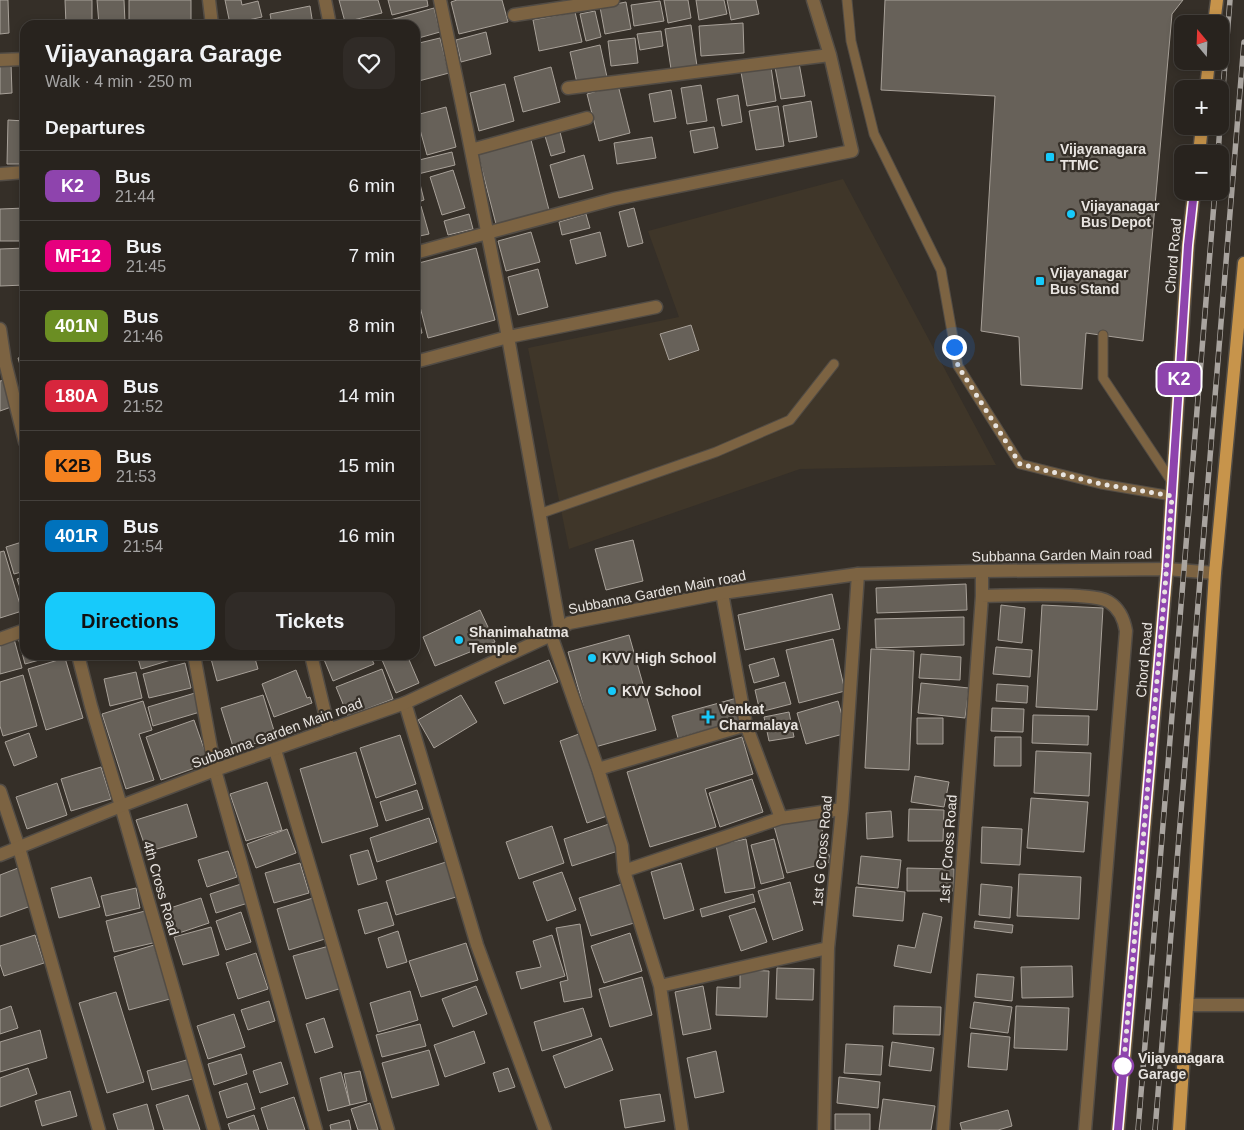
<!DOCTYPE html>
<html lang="en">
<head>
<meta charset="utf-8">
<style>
  :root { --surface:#28231e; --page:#302b27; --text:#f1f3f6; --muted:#a5a4a4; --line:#44403c; --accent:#17cafb }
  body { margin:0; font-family:Arial,sans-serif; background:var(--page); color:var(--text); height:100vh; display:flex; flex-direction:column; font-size:19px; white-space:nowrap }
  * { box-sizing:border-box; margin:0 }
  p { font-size:16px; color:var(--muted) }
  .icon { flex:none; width:28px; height:28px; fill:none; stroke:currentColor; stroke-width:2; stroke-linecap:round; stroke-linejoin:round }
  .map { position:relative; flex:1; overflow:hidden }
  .drawer { position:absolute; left:20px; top:20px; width:400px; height:640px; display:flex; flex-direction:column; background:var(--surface); border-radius:15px; box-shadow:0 2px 8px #0003,0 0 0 1px var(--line) }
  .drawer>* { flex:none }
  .badge { padding:0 10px; border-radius:8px; font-size:18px; line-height:32px }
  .needle { width:32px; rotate:341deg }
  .buttons { position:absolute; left:1174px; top:15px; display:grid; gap:10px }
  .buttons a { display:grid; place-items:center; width:55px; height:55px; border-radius:10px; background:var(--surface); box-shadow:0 2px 8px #0003,0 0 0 1px var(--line); font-size:25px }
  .you { position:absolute; width:25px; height:25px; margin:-12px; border:4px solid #fff; border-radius:50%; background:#1a73e8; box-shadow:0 0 0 8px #1a73e833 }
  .map>.badge { position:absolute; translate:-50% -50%; box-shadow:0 0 0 2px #fff }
  h2 { padding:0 25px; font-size:19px; line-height:45px }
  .round { display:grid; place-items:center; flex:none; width:52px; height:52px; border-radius:15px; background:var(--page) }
  .head { display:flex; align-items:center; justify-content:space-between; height:85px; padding:0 25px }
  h1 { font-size:24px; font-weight:800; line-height:38px }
  .cta { display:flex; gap:10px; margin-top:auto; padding:10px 25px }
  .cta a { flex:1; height:58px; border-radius:15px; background:var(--accent); color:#111; font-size:20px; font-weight:800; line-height:58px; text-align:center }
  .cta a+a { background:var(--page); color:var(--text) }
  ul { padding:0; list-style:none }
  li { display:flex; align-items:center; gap:15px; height:70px; padding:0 25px; border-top:1px solid var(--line) }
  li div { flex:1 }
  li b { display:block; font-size:19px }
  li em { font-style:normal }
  li .badge { min-width:55px; font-weight:700; text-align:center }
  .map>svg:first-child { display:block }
  .built { fill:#3f3629 }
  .building { fill:#676159; stroke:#a8a199 }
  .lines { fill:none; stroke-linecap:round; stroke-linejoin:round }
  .service-casing { stroke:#524c45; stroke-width:11 }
  .minor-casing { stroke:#524c45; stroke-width:15 }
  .tertiary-casing { stroke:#524c45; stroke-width:15 }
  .primary-casing { stroke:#524c45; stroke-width:15 }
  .service { stroke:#7c6342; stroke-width:9 }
  .minor { stroke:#7c6342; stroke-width:12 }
  .tertiary { stroke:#7c6342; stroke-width:12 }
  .primary { stroke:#c7944b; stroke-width:12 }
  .rail-casing { stroke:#a9a49f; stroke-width:5.5 }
  .rail { stroke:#352f28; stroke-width:4; stroke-dasharray:11; stroke-linecap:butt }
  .line-casing { stroke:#fff; stroke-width:11 }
  .line { stroke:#8e44ad; stroke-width:8 }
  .walk { stroke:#e8e4e0; stroke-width:5; stroke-dasharray:0 9 }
  .poi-dot { fill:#17cafb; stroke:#352f28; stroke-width:2 }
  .stop-dot { fill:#fff; stroke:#8e44ad; stroke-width:2.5 }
  .labels { text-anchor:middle; stroke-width:4.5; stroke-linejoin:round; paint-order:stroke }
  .poi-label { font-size:14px; font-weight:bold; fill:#e8e4e0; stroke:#352f28; text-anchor:start }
  .street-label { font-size:14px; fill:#e8e4e0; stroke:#352f28 }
  .stop-label { font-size:14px; font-weight:bold; fill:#e8e4e0; stroke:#352f28; text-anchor:start }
</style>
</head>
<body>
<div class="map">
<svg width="1244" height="1130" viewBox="0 0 1244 1130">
  <rect width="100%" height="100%" fill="#352f28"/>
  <path class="built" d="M 843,179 L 996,465 L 800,469 L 569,549 L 528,348 L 679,317 L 648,231 Z"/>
  <path class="building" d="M 0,0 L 8,0 L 9,33 L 0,34 Z
    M 65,0 L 92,0 L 92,25 L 66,25 Z
    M 97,0 L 124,0 L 125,23 L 99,25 Z
    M 129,0 L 191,0 L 191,25 L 129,25 Z
    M 225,0 L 241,0 L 242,5 L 258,1 L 262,17 L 230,24 Z
    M 339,0 L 378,0 L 382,13 L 345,22 Z
    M 388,0 L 427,0 L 428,6 L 392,15 Z
    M 457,0 L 502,0 L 508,22 L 459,34 L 451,2 Z
    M 664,0 L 688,0 L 691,18 L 668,23 Z
    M 696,0 L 724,0 L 727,14 L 699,20 Z
    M 727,0 L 756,0 L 759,14 L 731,20 Z
    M 885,0 L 1183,0 L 1172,14 L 1143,341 L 1086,333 L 1082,389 L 1021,385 L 1019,337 L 981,331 L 995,96 L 881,90 Z
    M 660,1 L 664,21 L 634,26 L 631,5 Z
    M 626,2 L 631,29 L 605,34 L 600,7 Z
    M 310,6 L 313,25 L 272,25 L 270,14 Z
    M 434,8 L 440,32 L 415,39 L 415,25 L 391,25 L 390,20 Z
    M 595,11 L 601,37 L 586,41 L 580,14 Z
    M 575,12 L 582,42 L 539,51 L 533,20 Z
    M 743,23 L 744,53 L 701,56 L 699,26 Z
    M 691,25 L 697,66 L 671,69 L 665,29 Z
    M 661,31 L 663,46 L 640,50 L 637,34 Z
    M 486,32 L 491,54 L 461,62 L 456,40 Z
    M 440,38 L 449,73 L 415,82 L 415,44 Z
    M 635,38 L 638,63 L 611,66 L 608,41 Z
    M 600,45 L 607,77 L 577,83 L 570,52 Z
    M 799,63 L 805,96 L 781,99 L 775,67 Z
    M 11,64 L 12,93 L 0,94 L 0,65 Z
    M 22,67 L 25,67 L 25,117 L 21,117 Z
    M 551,67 L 560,102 L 523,112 L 514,77 Z
    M 771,67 L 776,101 L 747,106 L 741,72 Z
    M 505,84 L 514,121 L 479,131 L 470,93 Z
    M 618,85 L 630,133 L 599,141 L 587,94 Z
    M 701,85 L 707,121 L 687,124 L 681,88 Z
    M 671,90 L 676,118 L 654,122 L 649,94 Z
    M 738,95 L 742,122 L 722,126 L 717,99 Z
    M 811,101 L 817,137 L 789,142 L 783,106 Z
    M 778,106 L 784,146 L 756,150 L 749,111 Z
    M 446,107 L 456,147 L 427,155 L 416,115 Z
    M 8,120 L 25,121 L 25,164 L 7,164 Z
    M 714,127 L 718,148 L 694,153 L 690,131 Z
    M 560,132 L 565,152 L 551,156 L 545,136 Z
    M 652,137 L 656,158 L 617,164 L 614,143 Z
    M 531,140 L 549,210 L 496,224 L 478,154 Z
    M 452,152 L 455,165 L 418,174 L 415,161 Z
    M 584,155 L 593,189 L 559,198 L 550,165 Z
    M 453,170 L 465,208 L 442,215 L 430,177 Z
    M 21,179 L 25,179 L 25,200 L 21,200 Z
    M 420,184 L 424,200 L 415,203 L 415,186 Z
    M 421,206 L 429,234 L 415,237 L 415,208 Z
    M 25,208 L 25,241 L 0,241 L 0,209 Z
    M 634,208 L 643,243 L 628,247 L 619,212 Z
    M 469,214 L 473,229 L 448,235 L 444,221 Z
    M 586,214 L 590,228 L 562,235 L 559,222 Z
    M 531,232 L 540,262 L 506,271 L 498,241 Z
    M 600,232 L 606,256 L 576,264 L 570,240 Z
    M 25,248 L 25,285 L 0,286 L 0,249 Z
    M 476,248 L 495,320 L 428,338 L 415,287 L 415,264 Z
    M 538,269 L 548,307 L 518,315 L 508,277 Z
    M 415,303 L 422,333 L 415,335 Z
    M 691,325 L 699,350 L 669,360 L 660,334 Z
    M 25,356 L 25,382 L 18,358 Z
    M 5,380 L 14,406 L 0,411 L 0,381 Z
    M 633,540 L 643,581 L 606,590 L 595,549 Z
    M 25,541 L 25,571 L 14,574 L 6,547 Z
    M 4,551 L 22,611 L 0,618 L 0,552 Z
    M 25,576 L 25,602 L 17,579 Z
    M 966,584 L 967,610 L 877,613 L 876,588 Z
    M 832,594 L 840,629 L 745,650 L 738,615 Z
    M 1001,605 L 1025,608 L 1022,643 L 998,640 Z
    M 1042,605 L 1103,608 L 1097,710 L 1036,707 Z
    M 480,610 L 495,642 L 435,666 L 423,637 Z
    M 964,617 L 964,645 L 876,648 L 875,619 Z
    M 25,635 L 25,655 L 57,655 L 25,664 L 18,637 Z
    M 629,635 L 656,730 L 595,747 L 568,652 Z
    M 14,639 L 22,668 L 0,674 L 0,643 Z
    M 833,639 L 845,691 L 799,703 L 786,650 Z
    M 996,647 L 1032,650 L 1030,677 L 993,674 Z
    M 871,649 L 914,651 L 909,770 L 865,768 Z
    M 921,654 L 961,657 L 960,680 L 919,678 Z
    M 137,655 L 173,655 L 174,659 L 141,669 Z
    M 210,655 L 254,655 L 258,669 L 217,681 Z
    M 330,655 L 370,655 L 374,664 L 333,681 L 323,657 Z
    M 380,655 L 407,655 L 419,683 L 396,693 Z
    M 65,658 L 83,718 L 46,730 L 28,669 Z
    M 774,658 L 779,676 L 754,683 L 749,665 Z
    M 549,660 L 558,682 L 504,704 L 495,682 Z
    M 185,663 L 191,688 L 149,698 L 143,674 Z
    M 382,669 L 393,699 L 348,716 L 336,687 Z
    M 296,670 L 307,698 L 310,697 L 312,703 L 274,717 L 262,684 Z
    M 136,672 L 142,698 L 110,706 L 104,679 Z
    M 23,675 L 37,726 L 3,736 L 0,726 L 0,682 Z
    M 785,682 L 791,704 L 760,712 L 755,690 Z
    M 921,683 L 969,688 L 965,718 L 918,713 Z
    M 997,684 L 1028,686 L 1027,703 L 996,701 Z
    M 195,693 L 200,712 L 153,726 L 148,707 Z
    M 263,695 L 276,737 L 234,750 L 221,708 Z
    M 461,695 L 477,722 L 434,748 L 418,720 Z
    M 737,698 L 742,720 L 678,738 L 672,716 Z
    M 143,701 L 152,730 L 139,734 L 154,780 L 126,789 L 102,714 Z
    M 838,701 L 847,733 L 806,744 L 797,713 Z
    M 992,708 L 1024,709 L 1023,732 L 991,731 Z
    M 789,712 L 794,737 L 769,741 L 764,717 Z
    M 1033,715 L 1089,716 L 1088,745 L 1032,743 Z
    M 917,718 L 943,718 L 943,744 L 917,744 Z
    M 194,720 L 209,763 L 161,780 L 146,737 Z
    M 29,733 L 37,757 L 14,766 L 5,742 Z
    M 579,734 L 607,816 L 587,823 L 560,741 Z
    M 400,735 L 416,784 L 376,798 L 360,748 Z
    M 742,737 L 753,774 L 705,789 L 716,827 L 650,847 L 627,772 Z
    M 995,737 L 1021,737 L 1021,766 L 994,766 Z
    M 1036,751 L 1091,753 L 1089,796 L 1034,793 Z
    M 356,752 L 378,826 L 322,843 L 300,769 Z
    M 101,767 L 111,799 L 71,811 L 61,779 Z
    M 915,776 L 949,782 L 944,807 L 911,802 Z
    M 752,779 L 763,812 L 720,827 L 709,793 Z
    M 267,782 L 282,830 L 246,841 L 230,794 Z
    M 57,783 L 67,815 L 27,829 L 16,797 Z
    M 417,790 L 423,809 L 386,821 L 380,802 Z
    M 1031,798 L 1088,802 L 1084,852 L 1027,848 Z
    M 187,804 L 197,837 L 147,852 L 136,820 Z
    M 909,809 L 944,810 L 943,841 L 908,841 Z
    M 891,811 L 893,837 L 867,839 L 866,813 Z
    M 818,815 L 831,862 L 787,873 L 774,826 Z
    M 429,818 L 437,842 L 377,862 L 370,838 Z
    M 609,824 L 618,851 L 572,866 L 564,839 Z
    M 552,826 L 564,863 L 519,879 L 506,842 Z
    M 982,827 L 1022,829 L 1020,865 L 981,863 Z
    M 287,829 L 296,853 L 256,868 L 247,844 Z
    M 746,839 L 755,888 L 725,893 L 716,845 Z
    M 774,839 L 784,878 L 761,884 L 751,845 Z
    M 368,850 L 377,879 L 358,885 L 350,855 Z
    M 228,851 L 237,877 L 207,887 L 198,860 Z
    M 861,856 L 901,860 L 898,888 L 858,884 Z
    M 446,862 L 456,897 L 396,915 L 386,881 Z
    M 300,863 L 309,893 L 274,903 L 265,873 Z
    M 681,863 L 694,910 L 664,919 L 651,872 Z
    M 18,868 L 31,906 L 0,917 L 0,875 Z
    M 907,868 L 954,869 L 954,891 L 907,891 Z
    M 562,872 L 576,910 L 547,921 L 533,882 Z
    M 1019,874 L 1081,877 L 1079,919 L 1017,916 Z
    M 91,877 L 100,907 L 59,918 L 51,888 Z
    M 790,882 L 803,930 L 773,940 L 758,891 Z
    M 241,884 L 248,903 L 216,913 L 210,894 Z
    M 622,884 L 634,923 L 591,936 L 579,898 Z
    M 981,884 L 1012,887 L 1010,918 L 979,915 Z
    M 856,887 L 905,892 L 903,921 L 853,916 Z
    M 136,888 L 140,908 L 106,916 L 101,896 Z
    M 753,894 L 755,902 L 702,917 L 700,909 Z
    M 201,898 L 209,923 L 173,935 L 164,910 Z
    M 313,898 L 325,939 L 289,950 L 277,909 Z
    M 387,902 L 394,925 L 365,934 L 358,910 Z
    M 755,908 L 767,942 L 741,951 L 729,916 Z
    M 149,910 L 157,942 L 114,952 L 106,921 Z
    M 241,912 L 251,942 L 226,950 L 216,921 Z
    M 923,913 L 942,917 L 931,973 L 894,966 L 898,945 L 915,948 Z
    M 975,921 L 1013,925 L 1012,933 L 974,928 Z
    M 580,924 L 592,997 L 564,1002 L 560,982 L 568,980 L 556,928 Z
    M 211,927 L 219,955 L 183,965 L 174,937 Z
    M 398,931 L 407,962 L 387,968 L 378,938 Z
    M 630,933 L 642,971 L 604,983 L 591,946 Z
    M 35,935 L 44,963 L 4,976 L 0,964 L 0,946 Z
    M 552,935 L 565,976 L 521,989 L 516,972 L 541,967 L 533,941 Z
    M 466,943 L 478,980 L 421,997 L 409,961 Z
    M 154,945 L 170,999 L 129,1010 L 114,957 Z
    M 329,946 L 342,988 L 306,999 L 293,956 Z
    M 256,953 L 268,989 L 238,999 L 226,963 Z
    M 1072,966 L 1073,997 L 1022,998 L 1021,967 Z
    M 777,968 L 814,969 L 813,1000 L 776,999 Z
    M 740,970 L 769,971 L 767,1017 L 716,1015 L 717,987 L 740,988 Z
    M 977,974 L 1014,977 L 1012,1001 L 975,997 Z
    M 642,977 L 652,1015 L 610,1027 L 599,989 Z
    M 476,986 L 487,1014 L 453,1027 L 442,999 Z
    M 703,986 L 711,1029 L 683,1035 L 675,992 Z
    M 410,991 L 418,1020 L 378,1032 L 370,1003 Z
    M 116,992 L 144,1082 L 107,1093 L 79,1003 Z
    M 269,1001 L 275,1021 L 248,1030 L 241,1010 Z
    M 974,1002 L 1012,1007 L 1008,1033 L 970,1028 Z
    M 11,1006 L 18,1028 L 0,1034 L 0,1010 Z
    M 894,1006 L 941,1007 L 940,1035 L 893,1034 Z
    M 1016,1006 L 1069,1008 L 1067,1050 L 1014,1048 Z
    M 583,1008 L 592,1036 L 542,1051 L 534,1022 Z
    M 234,1014 L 245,1047 L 208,1059 L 197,1026 Z
    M 324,1018 L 333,1047 L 315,1053 L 306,1024 Z
    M 420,1024 L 426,1046 L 382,1057 L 376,1035 Z
    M 40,1030 L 47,1058 L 0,1072 L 0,1042 Z
    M 474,1031 L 485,1063 L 445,1077 L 434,1045 Z
    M 971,1033 L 1010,1037 L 1007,1070 L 968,1067 Z
    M 601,1038 L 613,1070 L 565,1088 L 553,1056 Z
    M 892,1042 L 934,1048 L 931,1071 L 889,1066 Z
    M 846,1044 L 883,1046 L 881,1075 L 844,1073 Z
    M 429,1050 L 439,1085 L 392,1098 L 382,1063 Z
    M 716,1051 L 724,1092 L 695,1098 L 687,1058 Z
    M 241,1054 L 247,1074 L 214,1085 L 208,1064 Z
    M 190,1059 L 196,1078 L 152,1090 L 147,1071 Z
    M 281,1062 L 288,1084 L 260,1093 L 253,1071 Z
    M 28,1068 L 37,1094 L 0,1107 L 0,1078 Z
    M 508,1068 L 515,1087 L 499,1092 L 493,1073 Z
    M 360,1071 L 367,1101 L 350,1105 L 344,1074 Z
    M 341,1072 L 350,1105 L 328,1111 L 320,1078 Z
    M 839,1077 L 880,1082 L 878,1108 L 837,1103 Z
    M 247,1083 L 255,1109 L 227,1118 L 219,1092 Z
    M 70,1091 L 77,1116 L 42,1126 L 35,1101 Z
    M 660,1094 L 665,1121 L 625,1128 L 620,1100 Z
    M 188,1095 L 200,1130 L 164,1130 L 156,1105 Z
    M 294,1097 L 305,1130 L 268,1130 L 261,1108 Z
    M 883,1099 L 935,1106 L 931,1130 L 879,1130 Z
    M 370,1103 L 378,1130 L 358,1130 L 351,1109 Z
    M 147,1104 L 154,1130 L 118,1130 L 113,1114 Z
    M 1008,1110 L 1012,1126 L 998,1130 L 962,1130 L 960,1123 Z
    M 835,1114 L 870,1114 L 870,1130 L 835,1130 Z
    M 254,1115 L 259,1130 L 230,1130 L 228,1124 Z
    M 349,1120 L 351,1130 L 331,1130 L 330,1125 Z"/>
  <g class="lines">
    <defs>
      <path id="service" d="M 847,0 L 851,41 L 874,134 L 941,270 L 958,366 L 1020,464 L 1101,484 L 1172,496
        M 1103,335 L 1103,378 L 1172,482
        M 539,514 L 716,452 L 790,420 L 834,364"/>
      <path id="minor" d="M 209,0 L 212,25
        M 325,0 L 330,25
        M 440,0 L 462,105 L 508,337 L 560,629
        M 514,15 L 613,0
        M 0,60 L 25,59
        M 568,88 L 830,55
        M 471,150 L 587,118
        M 0,174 L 25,172
        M 415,253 L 487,233 L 614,199 L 852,151 L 830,55 L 813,0
        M 0,329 L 5,362 L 25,442
        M 415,362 L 508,337 L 656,307
        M 722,593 L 746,725
        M 982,596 C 1014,595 1047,594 1079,596 C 1089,597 1101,597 1109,602 C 1120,609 1124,619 1126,631 L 1085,1130
        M 551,635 L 598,769 L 622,846 L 624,871 L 660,986 L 682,1130
        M 0,639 L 25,630
        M 78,655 L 91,706 L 121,806 L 214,1130
        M 194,655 L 215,770 L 316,1130
        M 311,655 L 329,730
        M 405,703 L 477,945 L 545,1130
        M 275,750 L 388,1130
        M 598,769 L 746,725 L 781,818 L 842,809
        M 0,791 L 19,848 L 99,1130
        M 624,871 L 781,818
        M 660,986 L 828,948
        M 1187,1005 L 1244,1005
        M 824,1130 L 828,948 L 842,809 L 858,574
        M 943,1130 L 982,596 L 982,571"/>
      <path id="tertiary" d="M 0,855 L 121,806 L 215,770 L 405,703 L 551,635 L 569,623 L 722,593 L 858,574 L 982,571 L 1167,569 L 1215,573"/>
      <path id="primary" d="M 1214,24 L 1217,0
        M 1206,89 L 1209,61
        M 1199,154 L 1202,126
        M 1118,1130 L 1167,569 L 1188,245 L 1194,191
        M 1179,1130 L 1215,573 L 1244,263"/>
    </defs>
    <use href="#service" class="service-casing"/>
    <use href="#minor" class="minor-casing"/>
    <use href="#tertiary" class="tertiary-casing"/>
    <use href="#primary" class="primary-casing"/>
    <use href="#service" class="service"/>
    <use href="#minor" class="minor"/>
    <use href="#tertiary" class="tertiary"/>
    <use href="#primary" class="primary"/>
    <defs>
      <path id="rail" d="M 1220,126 L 1230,0
        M 1218,154 L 1220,126
        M 1138,1130 L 1215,191
        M 1155,1130 L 1244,42"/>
    </defs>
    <use href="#rail" class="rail-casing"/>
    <use href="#rail" class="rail"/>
  </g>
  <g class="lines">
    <defs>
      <path id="line" d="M 1118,1130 L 1167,569 L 1188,245 L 1194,191"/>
    </defs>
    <use href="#line" class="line-casing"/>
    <use href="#line" class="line"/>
    <path class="walk" d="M 954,347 L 958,366 L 1020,464 L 1101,484 L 1172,496 L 1165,588 L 1123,1072 L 1123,1066"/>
  </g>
  <g class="poi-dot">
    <rect x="1045" y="152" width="10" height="10" rx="2.5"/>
    <circle cx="1071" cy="214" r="5"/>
    <rect x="1035" y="276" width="10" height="10" rx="2.5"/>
    <circle cx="459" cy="640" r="5"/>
    <circle cx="592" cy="658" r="5"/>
    <circle cx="612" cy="691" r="5"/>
    <path d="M705.5 709.5h5v5h5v5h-5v5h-5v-5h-5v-5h5z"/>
  </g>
  <circle class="stop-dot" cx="1123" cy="1066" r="10"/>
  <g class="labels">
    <g class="poi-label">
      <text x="1060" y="154">Vijayanagara<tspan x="1060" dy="16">TTMC</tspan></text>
      <text x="1081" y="211">Vijayanagar<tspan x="1081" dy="16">Bus Depot</tspan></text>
      <text x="1050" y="278">Vijayanagar<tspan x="1050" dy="16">Bus Stand</tspan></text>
      <text x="469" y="637">Shanimahatma<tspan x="469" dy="16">Temple</tspan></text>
      <text x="602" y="663">KVV High School</text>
      <text x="622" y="696">KVV School</text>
      <text x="719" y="714">Venkat<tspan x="719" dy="16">Charmalaya</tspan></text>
    </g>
    <g class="street-label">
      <text transform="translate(1173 256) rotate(-85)" y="5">Chord Road</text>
      <text transform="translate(1062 555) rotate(-1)" y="5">Subbanna Garden Main road</text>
      <text transform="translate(657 592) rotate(-11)" y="5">Subbanna Garden Main road</text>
      <text transform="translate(1144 660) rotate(-85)" y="5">Chord Road</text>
      <text transform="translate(277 733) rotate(-20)" y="5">Subbanna Garden Main road</text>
      <text transform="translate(948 849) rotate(-86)" y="5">1st F Cross Road</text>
      <text transform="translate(822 851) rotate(-85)" y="5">1st G Cross Road</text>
      <text transform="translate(161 888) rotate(74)" y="5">4th Cross Road</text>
    </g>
    <g class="stop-label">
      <text x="1138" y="1063">Vijayanagara<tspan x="1138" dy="16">Garage</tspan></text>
    </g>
  </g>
</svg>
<div class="buttons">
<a><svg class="needle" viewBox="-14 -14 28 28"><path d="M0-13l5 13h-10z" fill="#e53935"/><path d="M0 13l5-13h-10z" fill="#a5a4a4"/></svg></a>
<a>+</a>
<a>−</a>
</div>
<div class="you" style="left:954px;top:347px"></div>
<b class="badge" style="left:1179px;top:379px;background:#8e44ad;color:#fff">K2</b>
<section class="drawer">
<div class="head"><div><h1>Vijayanagara Garage</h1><p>Walk · 4 min · 250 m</p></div><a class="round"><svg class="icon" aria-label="heart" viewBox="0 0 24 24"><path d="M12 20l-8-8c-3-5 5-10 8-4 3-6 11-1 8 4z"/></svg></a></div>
<h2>Departures</h2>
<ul>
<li><span class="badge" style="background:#8e44ad;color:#fff">K2</span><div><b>Bus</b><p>21:44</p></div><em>6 min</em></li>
<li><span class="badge" style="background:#e6007e;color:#fff">MF12</span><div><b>Bus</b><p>21:45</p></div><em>7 min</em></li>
<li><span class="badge" style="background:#6b8e23;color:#fff">401N</span><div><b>Bus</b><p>21:46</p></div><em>8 min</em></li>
<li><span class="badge" style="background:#d7263d;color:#fff">180A</span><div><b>Bus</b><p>21:52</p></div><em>14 min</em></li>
<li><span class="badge" style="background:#f58220;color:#111">K2B</span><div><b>Bus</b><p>21:53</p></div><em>15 min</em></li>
<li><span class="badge" style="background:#0072bc;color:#fff">401R</span><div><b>Bus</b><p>21:54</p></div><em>16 min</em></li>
</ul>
<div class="cta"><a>Directions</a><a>Tickets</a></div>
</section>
</div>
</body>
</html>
